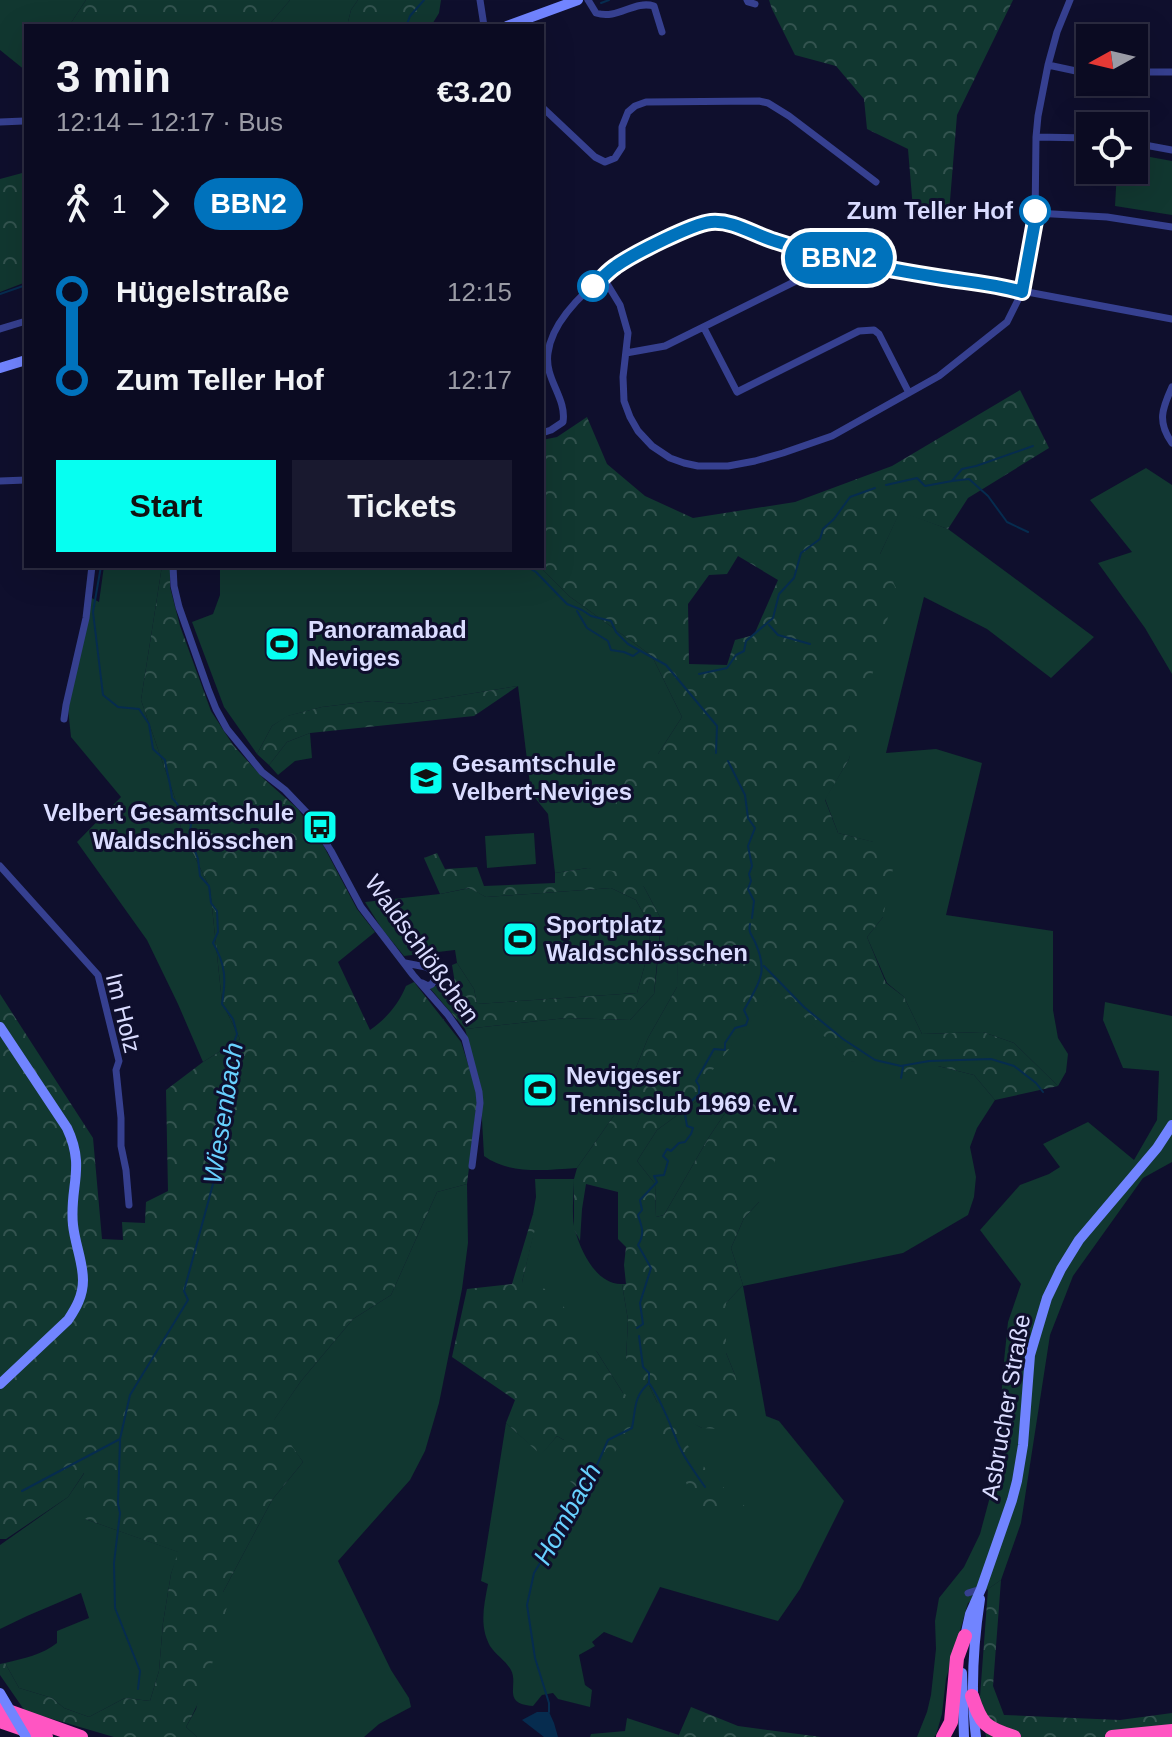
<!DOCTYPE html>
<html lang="en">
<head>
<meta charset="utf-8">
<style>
  :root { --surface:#0b0b22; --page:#19192f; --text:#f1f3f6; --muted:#9a9ba5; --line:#2b2b40; --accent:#06fff1 }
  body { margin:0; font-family:Helvetica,sans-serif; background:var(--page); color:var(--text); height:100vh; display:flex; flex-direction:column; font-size:30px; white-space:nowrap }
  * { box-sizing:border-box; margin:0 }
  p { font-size:26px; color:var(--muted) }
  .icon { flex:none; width:44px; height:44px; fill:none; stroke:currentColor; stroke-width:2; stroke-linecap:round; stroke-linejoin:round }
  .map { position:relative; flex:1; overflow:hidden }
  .details { position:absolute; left:24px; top:24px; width:520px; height:544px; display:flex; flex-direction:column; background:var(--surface); border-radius:0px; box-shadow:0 8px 32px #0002,0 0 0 2px var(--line) }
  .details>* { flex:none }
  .badge { padding:0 16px; border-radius:26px; font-size:28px; line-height:52px }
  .needle { width:52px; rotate:262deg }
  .buttons { position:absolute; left:1076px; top:24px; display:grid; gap:16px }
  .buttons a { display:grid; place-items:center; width:72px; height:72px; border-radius:0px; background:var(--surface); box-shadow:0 8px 32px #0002,0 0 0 2px var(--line); font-size:40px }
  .map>.badge { position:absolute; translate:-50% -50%; box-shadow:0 0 0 4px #fff }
  .legs { display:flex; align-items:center; gap:12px; height:88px; padding:0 32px; font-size:26px }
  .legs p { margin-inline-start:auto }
  .head { display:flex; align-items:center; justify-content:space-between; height:136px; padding:0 32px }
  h1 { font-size:44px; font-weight:700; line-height:60px }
  .button { display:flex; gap:16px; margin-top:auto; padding:16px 32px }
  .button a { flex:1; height:92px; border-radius:0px; background:var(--accent); color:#111; font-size:32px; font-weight:700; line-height:92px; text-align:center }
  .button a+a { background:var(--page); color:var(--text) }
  ul { padding:0 32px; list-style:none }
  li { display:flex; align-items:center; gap:28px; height:88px; font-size:30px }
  li i { display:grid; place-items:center; width:12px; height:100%; margin:0 10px; background:currentColor }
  li i::after { content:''; width:20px; height:20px; margin:-10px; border:6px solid; border-radius:50%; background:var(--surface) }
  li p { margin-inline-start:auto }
  li:first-child i { background:linear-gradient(#0000 50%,currentColor 0) }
  li:last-child i { background:linear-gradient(currentColor 50%,#0000 0) }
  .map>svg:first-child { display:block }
  .green { fill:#113730 }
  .forest { fill:url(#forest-crowns); fill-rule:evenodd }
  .water { fill:#062c4f }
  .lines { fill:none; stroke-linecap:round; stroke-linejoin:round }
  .stream { stroke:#062c4f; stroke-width:2 }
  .street { stroke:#364090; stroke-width:7 }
  .secondary { stroke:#7184ff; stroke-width:10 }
  .highway { stroke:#ff55c2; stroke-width:14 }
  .secondary-bridge { stroke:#7184ff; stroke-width:10 }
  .line-1-casing { stroke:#fff; stroke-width:18 }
  .line-1 { stroke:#0072bc; stroke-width:12 }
  .stop-1-dot { fill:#fff; stroke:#0072bc; stroke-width:4 }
  .labels { text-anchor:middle; stroke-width:6; stroke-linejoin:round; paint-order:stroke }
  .stop-label { font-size:24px; font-weight:bold; fill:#dadcff; stroke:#0f0f2d; text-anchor:end }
  .poi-label { font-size:24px; font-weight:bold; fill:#dadcff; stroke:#0f0f2d; text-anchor:start }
  .street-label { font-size:24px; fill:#dadcff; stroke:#0f0f2d }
  .water-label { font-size:26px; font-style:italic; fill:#68d1ff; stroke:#0f0f2d }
</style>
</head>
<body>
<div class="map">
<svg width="1172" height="1737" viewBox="0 0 1172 1737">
  <defs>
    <pattern id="forest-crowns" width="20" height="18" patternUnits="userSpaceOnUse" patternTransform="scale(2)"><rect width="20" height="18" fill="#113730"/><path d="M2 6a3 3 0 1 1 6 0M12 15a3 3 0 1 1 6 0" fill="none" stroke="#33534f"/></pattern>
  </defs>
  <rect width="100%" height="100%" fill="#0f0f2d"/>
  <path class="green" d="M 0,0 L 86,0 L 69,26 L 26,26 L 26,71 L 0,50 Z
    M 290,0 L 358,0 L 351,10 L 347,26 L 268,26 Z
    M 1134,154 L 1172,161 L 1172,215 L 1115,206 L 1117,170 L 1134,170 Z
    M 1146,468 L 1172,485 L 1172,674 L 1145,628 L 1098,563 L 1132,552 L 1090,500 Z
    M 900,511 L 948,529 L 1094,637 L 1051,678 L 987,629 L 924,597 L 886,753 L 936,749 L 982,763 L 946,915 L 1053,931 L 1053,1010 L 1058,1038 L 1068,1054 L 1066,1072 L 1058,1086 L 1014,1043 L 983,1032 L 922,1034 L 904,997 L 887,983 L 867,937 L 883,917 L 873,842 L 838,833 L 825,799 L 849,759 L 880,554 Z
    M 104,566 L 162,566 L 141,700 L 176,801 L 181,829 L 210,888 L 222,1002 L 240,1039 L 203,1062 L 178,1004 L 147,940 L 77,842 L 121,797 L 71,737 L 68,709 L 90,597 L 99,602 Z
    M 216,566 L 539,566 L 569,596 L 652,656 L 682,717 L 658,754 L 679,882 L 677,987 L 648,1038 L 620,1107 L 577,1168 C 546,1170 510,1175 484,1156 L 480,1084 L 465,1029 L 566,1018 L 630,1020 L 654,994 L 659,949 L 661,919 L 644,887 L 588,868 L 555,873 L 548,814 L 531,793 L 518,686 L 407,704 L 372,701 L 322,707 L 288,716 L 272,726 L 257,754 L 224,707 L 192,622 L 213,614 L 220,595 L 220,567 Z
    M 310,733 L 312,758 L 295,761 L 278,775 L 269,765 L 287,742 Z
    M 534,833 L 536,864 L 487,868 L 485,836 Z
    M 470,888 L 486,897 L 611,888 L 636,900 L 650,926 L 649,950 L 637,993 L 477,1004 L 474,989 L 457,963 L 455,950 L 404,956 L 382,929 L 365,902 L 440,894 Z
    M 776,989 L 851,1061 L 938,1066 L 974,1075 L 995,1100 L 977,1128 L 970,1147 L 976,1177 L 974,1197 L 968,1215 L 903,1253 L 743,1286 L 766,1416 L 779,1421 L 844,1501 L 800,1589 L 778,1621 L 660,1587 L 632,1643 L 604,1632 L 592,1642 L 595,1646 L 579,1655 L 585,1685 L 592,1690 L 590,1707 L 558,1699 L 553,1693 L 542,1695 L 533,1706 C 501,1704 519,1685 511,1670 C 506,1661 496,1655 490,1646 C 479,1626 484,1605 488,1584 L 481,1581 L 506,1423 L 541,1454 L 557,1436 L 564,1440 L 623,1393 L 597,1352 L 522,1282 L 537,1218 L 533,1214 L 536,1197 L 535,1179 L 574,1179 C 574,1193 571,1217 575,1230 C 581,1252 597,1285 622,1284 L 628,1320 L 626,1360 L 647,1381 L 657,1402 L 702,1428 L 735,1375 L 726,1353 L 726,1303 L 743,1285 L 731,1248 L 744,1218 L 759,1202 L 730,1106 L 709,1137 L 664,1215 L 656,1217 L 655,1184 L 637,1161 L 657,1130 L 702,1097 L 703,1081 Z
    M 1105,1002 L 1172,1016 L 1172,1162 L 1143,1178 L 1073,1276 L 1050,1335 L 1021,1523 L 1001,1580 L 968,1603 L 946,1679 L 942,1714 L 936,1735 L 934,1737 L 917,1737 L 927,1712 L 931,1695 L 936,1649 L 935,1621 L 939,1598 L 964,1567 L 980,1534 L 995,1478 L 1004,1361 L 1008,1322 L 1021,1284 L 980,1230 L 1020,1185 L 1049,1174 L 1060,1167 L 1043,1144 L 1088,1122 L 1134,1160 L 1157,1120 L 1159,1071 L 1123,1068 L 1103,1020 Z
    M 467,1184 L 468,1243 L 462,1289 L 439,1403 L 425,1451 L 410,1480 L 338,1561 L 391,1670 L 409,1698 L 411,1707 L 379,1724 L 364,1737 L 197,1737 L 186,1727 L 196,1709 L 223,1592 L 272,1500 L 303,1462 L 273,1421 L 301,1381 L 353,1319 L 391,1295 L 437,1192 Z
    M 85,1472 L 85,1519 L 179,1552 L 171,1574 L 163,1623 L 159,1671 L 150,1701 L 125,1698 L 89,1717 L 64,1708 L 52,1698 L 19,1688 L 5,1663 C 24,1658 42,1655 57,1643 L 57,1631 L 89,1618 L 81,1593 L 27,1616 L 0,1629 L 0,1545 L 68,1497 Z
    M 627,1718 L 679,1735 L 678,1737 L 590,1737 L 591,1734 L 625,1731 Z"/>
  <path class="forest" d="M 86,0 L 290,0 L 268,26 L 69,26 Z
    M 358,0 L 441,0 L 439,13 L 431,26 L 347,26 L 351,10 Z
    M 769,0 L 1013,0 L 957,115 L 949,213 L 913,209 L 908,149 L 867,129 L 864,99 L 836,66 L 795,55 L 772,9 Z
    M 26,172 L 26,282 L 0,292 L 0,179 Z
    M 1020,390 L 1049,448 L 968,498 L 948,529 L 900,512 L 880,554 L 896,588 L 849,759 L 825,800 L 838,833 L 874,842 L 895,859 L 883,917 L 867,937 L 886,983 L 904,997 L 922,1034 L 983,1032 L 1014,1043 L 1058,1086 L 995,1100 L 974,1075 L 938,1066 L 925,1076 L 850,1061 L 776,990 L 704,1081 L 702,1097 L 657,1130 L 637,1161 L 655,1184 L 656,1217 L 664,1215 L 709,1137 L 730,1106 L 752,1101 L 787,1130 L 759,1202 L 744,1218 L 731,1248 L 743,1285 L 726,1303 L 726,1353 L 735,1375 L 743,1403 L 734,1430 L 702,1428 L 682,1418 L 674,1419 L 657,1402 L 647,1381 L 631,1378 L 626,1360 L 628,1320 L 622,1284 L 626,1284 L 624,1265 L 626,1247 L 618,1239 L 618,1192 L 586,1184 L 582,1209 L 580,1241 L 574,1229 L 574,1179 L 577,1168 L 620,1107 L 648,1038 L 677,987 L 678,883 L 647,880 L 599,842 L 635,759 L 658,754 L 682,717 L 652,656 L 569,596 L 539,566 L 542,566 L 542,440 L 557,437 L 587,417 L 607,464 L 645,496 L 693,518 L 795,502 L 892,466 ZM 738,556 L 778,580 L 754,635 L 735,640 L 727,665 L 689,664 L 688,604 L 709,575 L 727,574 Z
    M 162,566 L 170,566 L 170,587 L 180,626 L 211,711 L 233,745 L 264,779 L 298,809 L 323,845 L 357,909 L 375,932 L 338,962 L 370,1030 C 387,1018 398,1005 406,986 L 414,982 L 461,1042 L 476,1089 L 477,1102 L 467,1184 L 437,1192 L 391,1295 L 353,1319 L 301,1381 L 274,1420 L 303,1462 L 272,1500 L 223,1592 L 228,1602 C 218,1644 208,1689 186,1727 L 197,1737 L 114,1737 L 25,1711 L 0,1675 L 0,1664 L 5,1663 L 19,1688 L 52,1698 L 64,1708 L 89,1717 L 125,1698 L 150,1701 L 159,1671 L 163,1623 L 171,1574 L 178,1552 L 85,1519 L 84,1473 L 68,1497 L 6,1539 L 0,1539 L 0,994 L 93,1138 L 102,1239 L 123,1240 L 122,1222 L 145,1223 L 146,1202 L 168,1191 L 166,1090 L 203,1062 L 240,1039 L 222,1002 L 210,888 L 181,829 L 176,801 L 141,700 Z
    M 518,686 L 474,716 L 310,733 L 287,742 L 269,765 L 257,754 L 272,726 L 287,716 L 322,707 L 372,701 L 407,704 Z
    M 437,853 L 445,869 L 477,867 L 484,886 L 555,883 L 555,873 L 588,868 L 622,872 L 644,887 L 661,919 L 654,994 L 630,1020 L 566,1018 L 465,1029 L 429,987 L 455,983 L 452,965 L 457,963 L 474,989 L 477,1004 L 637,993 L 649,950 L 650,926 L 636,900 L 611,888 L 486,897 L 469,888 L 440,894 L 424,858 Z
    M 533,1214 L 538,1217 L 522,1282 L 552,1291 L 597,1352 L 623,1393 L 644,1406 L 587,1496 L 561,1473 L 564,1440 L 557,1436 L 541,1455 L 506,1423 L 515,1400 L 452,1357 L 467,1289 L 512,1284 Z
    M 673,1420 L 690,1449 L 713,1478 L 750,1511 L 699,1523 L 685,1479 L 662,1436 L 661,1422 Z
    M 1001,1580 L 993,1686 L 1004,1715 L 1120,1720 L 1172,1713 L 1172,1737 L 986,1737 L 980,1697 L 988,1589 Z
    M 691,1707 L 738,1726 L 821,1737 L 678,1737 Z"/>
  <path class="water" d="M 537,1712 L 549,1712 L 554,1723 L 558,1737 L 544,1737 L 522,1720 Z"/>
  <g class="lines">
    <path class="stream" d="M 601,3 L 609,0
      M 405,26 L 407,24 L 410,16 L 424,0
      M 0,294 L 26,285
      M 952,481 L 969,479 L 988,496 L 1007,522 L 1028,532
      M 886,485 L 917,478 L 925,486 L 952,481 L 962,469 L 976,466 L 1033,446
      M 526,566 L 536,572 L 567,604 L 582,610 L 591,616 L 611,621 L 616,632 L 628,644 L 666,665 L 717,726 L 716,753
      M 577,611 L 587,628 L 608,641 L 611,650 L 624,652 L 633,656 L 640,651
      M 769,625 L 778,635 L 810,644
      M 699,674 L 727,668 L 736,655 L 744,651 L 746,641 L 773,618 L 779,594 L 794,578 L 801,553 L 820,539 L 823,529 L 834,519 L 850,497 L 875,488
      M 728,761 L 745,795 L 748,818 L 755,828 L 748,846 L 752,866 L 749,874 L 751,881 L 748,889 L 754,901 L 752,918
      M 764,966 L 804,1007 L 843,1039 L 875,1060 L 901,1066 L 929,1061 L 991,1059 L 1014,1066 L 1036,1083 L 1043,1092
      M 901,1078 L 903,1067
      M 637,1328 L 643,1324 L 640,1303 L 651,1268 L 638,1245 C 645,1234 642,1227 638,1215 L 642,1210 L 640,1200 L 657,1182 L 654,1176 L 664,1175 L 668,1161 L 663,1156 L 667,1149 L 671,1151 L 679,1143 L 685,1142 L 691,1134 L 693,1128 L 687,1126 L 684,1108 L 699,1094 L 699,1086 L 696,1081 L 714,1049 L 725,1050 L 725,1043 L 735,1028 L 746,1025 L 748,1019 L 744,1010 C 759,983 769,973 755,942 C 752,935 748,933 750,924
      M 649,1383 C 660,1398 668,1419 675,1436 C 681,1454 694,1471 705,1487
      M 120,1440 L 118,1504 L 120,1513 L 114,1563 L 115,1608 L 140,1671 L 138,1689
      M 22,1491 L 120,1439 L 130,1395 L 188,1300 L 184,1291 L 213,1184 L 211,1167 L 217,1150 L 216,1135 L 225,1117 L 232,1085 L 228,1059 L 237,1034 L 233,1019 L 222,1004 C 226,980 226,965 213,943 L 218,932 L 217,911 L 211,903 L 209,886 L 200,876 L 198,859 L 189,835 L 191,825 C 183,816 181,806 172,798 C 171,785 167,774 165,760 L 153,749 L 149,724 L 139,709 L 118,707 L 103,695 L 93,612 L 101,566
      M 549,1712 L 549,1703 L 535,1658 L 527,1605 L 534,1573 L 590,1481 L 608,1440 L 632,1428 C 636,1409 633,1397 649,1383 L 649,1373 L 643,1367 L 639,1336"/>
    <path class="street" d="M 480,0 L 484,26
      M 588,0 L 596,13 C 618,20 634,0 654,6 L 662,32
      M 747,0 L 748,2 L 755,4
      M 1048,65 L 1090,74
      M 1134,72 L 1172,72
      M 542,107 L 595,157 L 605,162 L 615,158 L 622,147 L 622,127 L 628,112 L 635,106 L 646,102 L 759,101 L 768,103 L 789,116 L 876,182
      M 0,122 L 24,121
      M 1036,137 L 1090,138
      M 1134,143 L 1172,150
      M 1035,213 L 1107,217 L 1172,227
      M 603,277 L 620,305 L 628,333 L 623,377 L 624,401 L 630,417 L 638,431 L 652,446 L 670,458 L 684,463 L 698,466 L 728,466 L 755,461 L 783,453 L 832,436 L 939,376 L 1007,322 L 1022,292 L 1035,221 L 1036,137 L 1038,116 L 1048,65 L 1057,32 L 1070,0
      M 704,328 L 737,392 L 859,331 L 874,330 L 879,334 L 909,393
      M 0,329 L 26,321
      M 626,353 L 665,346 L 798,280 L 812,268 L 818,253
      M 1172,387 C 1162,409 1157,422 1172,443
      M 542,433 L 551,430 L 563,422 C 567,398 544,379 548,353 C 552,319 589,287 614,268 C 628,257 647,250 662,242 C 679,233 699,221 719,222 C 738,224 754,234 771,240 C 786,246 802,250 818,253 L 1172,319
      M 0,481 L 26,480
      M 173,566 L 174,586 L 179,607 L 208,689 L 216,709 L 227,729 L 262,772 L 285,790 L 307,813 L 331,851 L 361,907 L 413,975 L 448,1015 L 465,1039 L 479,1092 L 480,1103 L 472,1166
      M 64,719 L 66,705 L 86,618 L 92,566
      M 0,866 L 98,975 L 119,1061 L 116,1070 L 121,1118 L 121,1146 L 126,1170 L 129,1205
      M 405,963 L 426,967 L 433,972 L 434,980 L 432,984 L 428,986 L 422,983
      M 968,1593 L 981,1589"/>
    <path class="secondary" d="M 507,26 L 578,0
      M 0,368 L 26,360
      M 0,1027 L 67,1128 C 86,1168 69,1187 73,1225 C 75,1244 83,1262 83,1280 C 83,1296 76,1308 68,1320 L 0,1384
      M 964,1641 L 970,1614 L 981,1589 L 1012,1500 L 1017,1481 L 1023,1445 L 1030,1355 L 1047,1298 L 1061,1269 L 1079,1240 L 1157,1148 L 1172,1125
      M 962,1673 L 964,1737
      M 976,1737 C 970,1690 973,1646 980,1599"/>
    <path class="highway" d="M 972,1696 C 981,1724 985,1728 1014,1737
      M 0,1708 L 81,1737
      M 0,1721 L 46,1737
      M 943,1737 L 951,1722 L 957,1658 L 965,1636
      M 1112,1737 L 1172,1731"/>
    <path class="secondary-bridge" d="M 0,1693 L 26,1737"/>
  </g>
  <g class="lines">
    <defs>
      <path id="line-1" d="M 593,286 C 601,280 608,271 616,266 C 633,254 692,224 711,222 C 734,220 754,235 775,241 C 829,259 887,269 943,278 C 969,282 996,284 1022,292 L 1035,221 L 1035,211"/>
    </defs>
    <use href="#line-1" class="line-1-casing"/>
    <use href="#line-1" class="line-1"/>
  </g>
  <defs>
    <symbol id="stadium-square" viewBox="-11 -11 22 22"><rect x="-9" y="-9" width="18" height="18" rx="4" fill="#06fff1" stroke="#0f0f2d"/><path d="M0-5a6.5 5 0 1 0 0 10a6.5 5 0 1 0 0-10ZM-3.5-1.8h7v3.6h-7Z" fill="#111"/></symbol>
    <symbol id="school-square" viewBox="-11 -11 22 22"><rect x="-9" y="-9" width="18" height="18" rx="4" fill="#06fff1" stroke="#0f0f2d"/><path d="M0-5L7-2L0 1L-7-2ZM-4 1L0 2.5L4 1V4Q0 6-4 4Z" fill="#111"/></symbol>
    <symbol id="bus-square" viewBox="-11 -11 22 22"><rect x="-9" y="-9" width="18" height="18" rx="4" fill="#06fff1" stroke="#0f0f2d"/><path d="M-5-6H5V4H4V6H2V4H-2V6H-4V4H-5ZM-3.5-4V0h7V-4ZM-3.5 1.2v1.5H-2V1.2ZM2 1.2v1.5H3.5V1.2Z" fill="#111"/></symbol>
  </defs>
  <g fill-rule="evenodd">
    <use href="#stadium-square" x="262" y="624" width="40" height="40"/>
    <use href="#school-square" x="406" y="758" width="40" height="40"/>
    <use href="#bus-square" x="300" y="807" width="40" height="40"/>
    <use href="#stadium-square" x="500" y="919" width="40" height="40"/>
    <use href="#stadium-square" x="520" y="1070" width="40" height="40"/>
  </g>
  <g class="stop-1-dot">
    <circle cx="1035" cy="211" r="14"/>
    <circle cx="593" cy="286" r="14"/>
  </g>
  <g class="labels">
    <g class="stop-label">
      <text x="1013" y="219">Zum Teller Hof</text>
    </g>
    <g class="poi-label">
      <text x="308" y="638">Panoramabad<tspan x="308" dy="28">Neviges</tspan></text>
      <text x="452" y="772">Gesamtschule<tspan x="452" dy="28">Velbert-Neviges</tspan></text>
      <text x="294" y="821" text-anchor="end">Velbert Gesamtschule<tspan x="294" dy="28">Waldschlösschen</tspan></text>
      <text x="546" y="933">Sportplatz<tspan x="546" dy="28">Waldschlösschen</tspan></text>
      <text x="566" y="1084">Nevigeser<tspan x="566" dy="28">Tennisclub 1969 e.V.</tspan></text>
    </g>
    <g class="street-label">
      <text transform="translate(422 949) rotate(54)" y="8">Waldschlößchen</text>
      <text transform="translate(123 1013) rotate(76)" y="8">Im Holz</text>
      <text transform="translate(1006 1407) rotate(-80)" y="8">Asbrucher Straße</text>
    </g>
    <g class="water-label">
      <text transform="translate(223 1113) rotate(-81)" y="9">Wiesenbach</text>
      <text transform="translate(567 1514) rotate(-61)" y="9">Hombach</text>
    </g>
  </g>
</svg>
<div class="buttons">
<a><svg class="needle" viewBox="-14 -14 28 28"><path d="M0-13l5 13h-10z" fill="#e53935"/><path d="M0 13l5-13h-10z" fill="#9a9ba5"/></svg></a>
<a><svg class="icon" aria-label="locate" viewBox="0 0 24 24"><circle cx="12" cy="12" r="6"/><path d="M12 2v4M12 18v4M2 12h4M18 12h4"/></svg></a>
</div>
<b class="badge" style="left:839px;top:258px;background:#0072bc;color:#fff">BBN2</b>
<section class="details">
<div class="head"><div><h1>3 min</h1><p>12:14 – 12:17 · Bus</p></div><b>€3.20</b></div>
<div class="legs"><svg class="icon" aria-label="walk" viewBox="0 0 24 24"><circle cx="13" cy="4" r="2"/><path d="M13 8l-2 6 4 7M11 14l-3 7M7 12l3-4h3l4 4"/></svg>1<svg class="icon" aria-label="forward" viewBox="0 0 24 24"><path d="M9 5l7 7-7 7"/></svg><b class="badge" style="background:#0072bc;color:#fff">BBN2</b></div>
<ul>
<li><i style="color:#0072bc"></i><b>Hügelstraße</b><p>12:15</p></li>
<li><i style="color:#0072bc"></i><b>Zum Teller Hof</b><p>12:17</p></li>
</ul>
<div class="button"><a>Start</a><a>Tickets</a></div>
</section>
</div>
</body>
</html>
